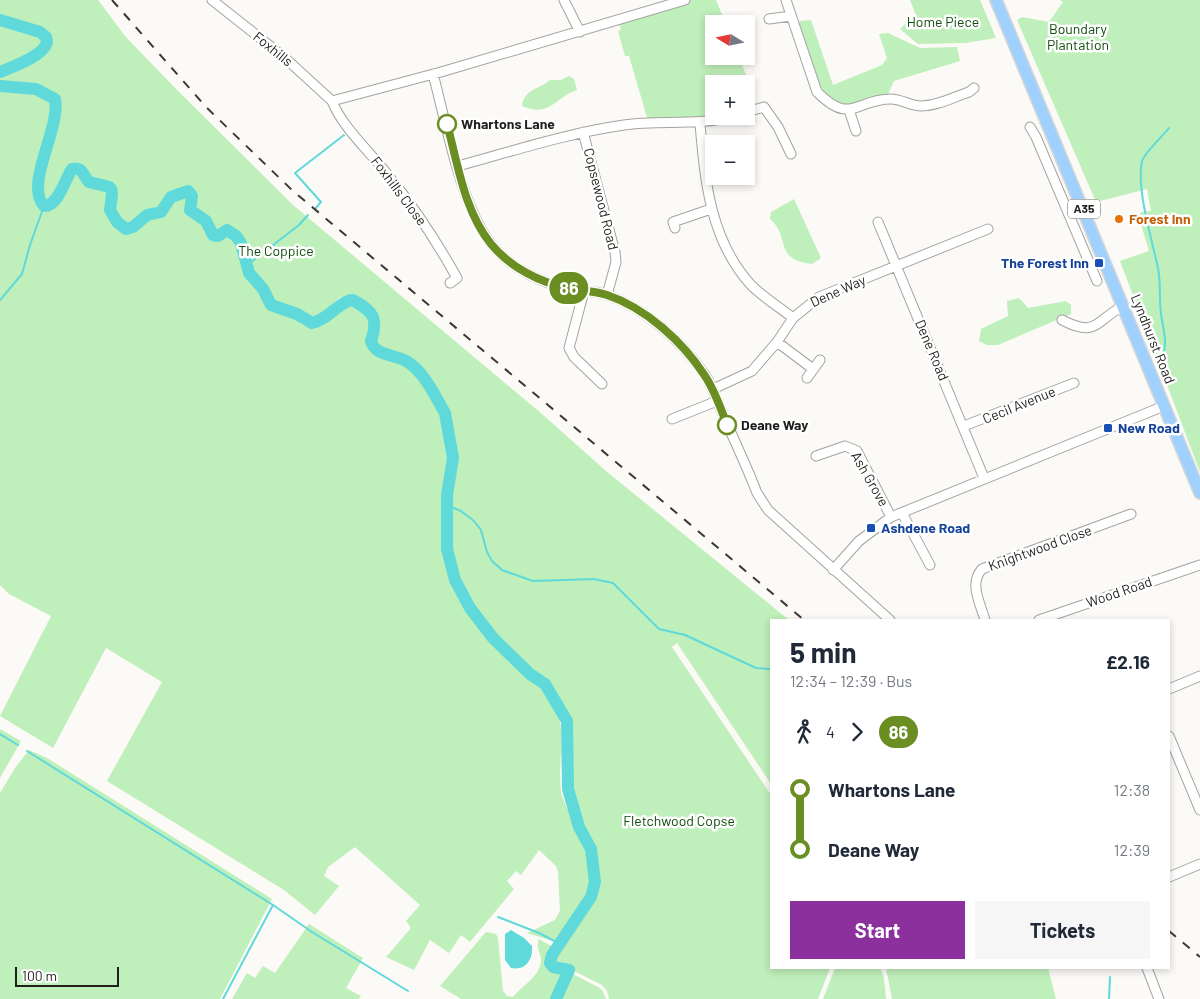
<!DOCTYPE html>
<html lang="en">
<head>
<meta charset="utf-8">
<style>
  :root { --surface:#fff; --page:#f6f6f7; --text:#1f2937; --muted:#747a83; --accent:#8b309c }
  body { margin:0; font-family:Barlow,sans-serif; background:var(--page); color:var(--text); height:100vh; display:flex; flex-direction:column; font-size:19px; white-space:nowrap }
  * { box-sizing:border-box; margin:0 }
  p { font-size:16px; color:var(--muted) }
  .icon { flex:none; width:28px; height:28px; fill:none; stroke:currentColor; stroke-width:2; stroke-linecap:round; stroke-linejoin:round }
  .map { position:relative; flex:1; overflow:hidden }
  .drawer { position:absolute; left:770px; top:619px; width:400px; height:350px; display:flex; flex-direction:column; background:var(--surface); border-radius:0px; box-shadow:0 2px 8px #0003 }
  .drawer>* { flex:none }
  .badge { padding:0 10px; border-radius:16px; font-size:18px; line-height:32px }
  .needle { width:32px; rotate:280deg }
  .tools { position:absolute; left:705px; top:15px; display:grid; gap:10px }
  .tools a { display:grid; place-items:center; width:50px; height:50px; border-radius:0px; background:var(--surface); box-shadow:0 2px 8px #0003; font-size:25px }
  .scale { position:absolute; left:15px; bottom:12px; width:104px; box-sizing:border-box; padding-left:5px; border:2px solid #201f1e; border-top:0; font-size:14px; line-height:18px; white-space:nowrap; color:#201f1e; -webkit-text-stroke:4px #fff; paint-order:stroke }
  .map>.badge { position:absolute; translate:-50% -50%; box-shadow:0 0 0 2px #fff }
  .legs { display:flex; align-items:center; gap:8px; height:55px; padding:0 20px; font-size:16px }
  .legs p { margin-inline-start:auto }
  .summary { display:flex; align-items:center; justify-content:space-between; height:85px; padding:0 20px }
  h1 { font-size:28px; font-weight:700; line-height:38px }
  .cta { display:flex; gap:10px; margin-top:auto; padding:10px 20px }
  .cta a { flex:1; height:58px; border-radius:0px; background:var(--accent); color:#fff; font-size:20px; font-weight:700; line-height:58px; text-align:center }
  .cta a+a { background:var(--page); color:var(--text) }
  ul { padding:0 20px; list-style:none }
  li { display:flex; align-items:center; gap:18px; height:60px; font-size:19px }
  li i { display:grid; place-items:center; width:8px; height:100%; margin:0 6px; background:currentColor }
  li i::after { content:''; width:12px; height:12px; margin:-6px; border:4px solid; border-radius:50%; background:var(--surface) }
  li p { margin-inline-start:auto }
  li:first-child i { background:linear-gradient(#0000 50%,currentColor 0) }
  li:last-child i { background:linear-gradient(currentColor 50%,#0000 0) }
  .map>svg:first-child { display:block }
  .green { fill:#bfefba; fill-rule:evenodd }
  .water { fill:#5fd9da }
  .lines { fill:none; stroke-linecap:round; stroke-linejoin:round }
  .stream { stroke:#5fd9da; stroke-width:2 }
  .river { stroke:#5fd9da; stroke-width:12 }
  .minor-casing { stroke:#a4a3a0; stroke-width:11 }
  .major-casing { stroke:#d7d7d6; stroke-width:14 }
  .minor { stroke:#fff; stroke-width:9 }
  .major { stroke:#a0d1fe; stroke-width:11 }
  .rail { stroke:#393836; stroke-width:2; stroke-dasharray:9 9; stroke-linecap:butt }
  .line-1-casing { stroke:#fff; stroke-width:11 }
  .line-1 { stroke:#6b8e23; stroke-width:8 }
  .stop-1-dot { fill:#fff; stroke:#6b8e23; stroke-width:2.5 }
  .food-dot { fill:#e8710a; stroke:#fff; stroke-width:2 }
  .transit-dot { fill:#1a4fb4; stroke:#fff; stroke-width:2 }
  .labels { text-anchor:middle; stroke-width:5; stroke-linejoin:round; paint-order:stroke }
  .shield { fill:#fff; stroke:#636262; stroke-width:1 }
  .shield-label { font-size:12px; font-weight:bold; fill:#201f1e }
  .park-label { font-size:14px; fill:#114c0d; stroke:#fff }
  .street-label { font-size:14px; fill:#201f1e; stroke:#fff }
  .stop-label { font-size:14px; font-weight:bold; fill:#201f1e; stroke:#fff; text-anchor:start }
  .food-label { font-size:14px; font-weight:bold; fill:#c56008; stroke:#fff; text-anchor:start }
  .transit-label { font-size:14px; font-weight:bold; fill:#164399; stroke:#fff; text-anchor:start }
</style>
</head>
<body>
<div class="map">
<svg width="1200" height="999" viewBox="0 0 1200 999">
  <rect width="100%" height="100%" fill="#fcfaf6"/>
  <path class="green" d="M 0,0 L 98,0 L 125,36 L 176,89 L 293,205 L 542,414 L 606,471 L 789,620 L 771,620 L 771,784 L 677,643 L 672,647 L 771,795 L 771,968 L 830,968 L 818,999 L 609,999 L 607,991 L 602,985 L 568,968 L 553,966 L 552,959 L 557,948 L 594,896 L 597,869 L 592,849 L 583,834 L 570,791 L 568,720 L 550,685 L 525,666 L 522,668 C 531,681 545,684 553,699 C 566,725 560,750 560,777 C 561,783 560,791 562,796 C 569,815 581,833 590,851 C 607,885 576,918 556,942 L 527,933 L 555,920 L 560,911 L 558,872 L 556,866 L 539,850 L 521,875 L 516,871 L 507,881 L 514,889 L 470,942 L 461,935 L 449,953 L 430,940 L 414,970 L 386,957 L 411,928 L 406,921 L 420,905 L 355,847 L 328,867 L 324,876 L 339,886 L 315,915 L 284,890 L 107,781 L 162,682 L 106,648 L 53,748 L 0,716 L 51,616 L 9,594 L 0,585 ZM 248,265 L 250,272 L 268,292 L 273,304 C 280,308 314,320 320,318 L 340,297 C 359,295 375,304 378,324 C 379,331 376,337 375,344 L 385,350 L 415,361 L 434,388 L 431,389 L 408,364 L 372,351 C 370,344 372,340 373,334 C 376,319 366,312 355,303 C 340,301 337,315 326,322 C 319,327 310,325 302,325 L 297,316 L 272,308 L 244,266 Z
    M 685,0 L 716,0 L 726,24 L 714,24 L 714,56 L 739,56 L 746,75 L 755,110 L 746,112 L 746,84 L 714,84 L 714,116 L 649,124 L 629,56 L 625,56 L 618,31 L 621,30 L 619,21 Z
    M 910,0 L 980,0 L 996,38 L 965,43 L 918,44 L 900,29 L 908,21 L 917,18 Z
    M 1060,0 L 1200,0 L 1200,472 L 1120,261 L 1149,251 L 1139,218 L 1141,212 L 1151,211 L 1147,189 L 1096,202 L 1017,20 L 1022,17 L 1049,22 L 1063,2 Z
    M 811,20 L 833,85 L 882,65 L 887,58 L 879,34 L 888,33 L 920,48 L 957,47 L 960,61 L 894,81 L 888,94 C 875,97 861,104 847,105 C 818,108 804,42 798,21 Z
    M 569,76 L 574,79 L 577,90 C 555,97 551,118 522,106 C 524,89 540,89 550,80 L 561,80 Z
    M 794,199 L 821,258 L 812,264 C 772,259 792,238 770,219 L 771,212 Z
    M 1019,298 L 1028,308 L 1066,301 L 1071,305 L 1071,314 L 998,345 L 987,345 L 979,341 L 981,329 L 1008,316 L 1007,301 Z
    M 0,729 L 21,741 L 0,778 Z
    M 29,750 L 47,758 L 272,899 L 220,999 L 0,999 L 0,793 L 15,768 Z
    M 309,924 L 363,958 L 346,988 L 361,996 L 359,999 L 232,999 L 247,973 L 255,978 L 263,966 L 275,973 Z
    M 486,932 L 496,934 L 498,938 L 503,991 L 507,996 L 513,997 C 522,986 539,977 541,962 C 542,954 535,948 539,939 L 553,947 L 548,963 L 553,970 L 567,971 L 555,999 L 461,999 L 440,986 Z
    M 835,968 L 880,968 L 884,978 L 886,999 L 823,999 Z
    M 886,968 L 1048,968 L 1056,999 L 892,999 Z
    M 569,972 L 598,987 L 602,990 L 606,999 L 558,999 Z"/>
  <path class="water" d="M 511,930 L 524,938 L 532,946 C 533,959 526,971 511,968 L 505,960 L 505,934 Z"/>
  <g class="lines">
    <path class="stream" d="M 315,209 L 321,202 L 295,173 L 344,135
      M 246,266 L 299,225 L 308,215
      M 0,300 L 22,274 L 30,245 L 44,206
      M 1161,359 C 1169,344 1163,329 1161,314 C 1159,298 1161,283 1158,268 C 1152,240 1136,188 1142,161 C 1145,152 1162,137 1169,128
      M 449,506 L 461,511 L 474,521 L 481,530 L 487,552 L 492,561 L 502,570 L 533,581 L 594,579 L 613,583 L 659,629 L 685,635 L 756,668 L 771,669
      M 0,734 L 18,745
      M 27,751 L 273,905 L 312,932 L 408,991
      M 498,917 L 539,933 L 558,943
      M 223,999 L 273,905
      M 1109,999 L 1110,977"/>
    <path class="river" d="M 0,20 L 40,32 L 46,37 L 47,42 C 44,56 12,67 0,72
      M 0,86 L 36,89 L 55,99 C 61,128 24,184 44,206 C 58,207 65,179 72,169 C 82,166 83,175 89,182 C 114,189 114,182 110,210 L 117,222 L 126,229 L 133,227 L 147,215 L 161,212 L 171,197 L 188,191 L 192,196 L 190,210 L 206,221 L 213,235 L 218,236 L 227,230 L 236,236 L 241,243 L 249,273 L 263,289 L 271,305 L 297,314 L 312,323 C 330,319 340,300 353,300 C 373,312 379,317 371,341 C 375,356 394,354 406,361 C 424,371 435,396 445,413 L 453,458 L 447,495 L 447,549 L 455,580 L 470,608 L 493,638 L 530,674 L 545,684 L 567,721 L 568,789 L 579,827 L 591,849 L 595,882 L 591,897 L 552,955 L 550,963 L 553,967 L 569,970 L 556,999"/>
    <defs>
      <path id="minor" d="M 212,0 L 284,57 L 332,101
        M 564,0 L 580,32
        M 786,0 L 817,92 C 851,126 856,99 891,99 C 901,99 911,106 921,106 C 937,106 954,97 969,92 L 974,88
        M 769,19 L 791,16
        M 433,74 C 446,122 461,208 492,245 C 511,268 541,283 570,289 C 582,291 595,291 607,295 C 646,308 682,342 705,375 C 713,388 718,403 724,417 C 735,442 747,467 757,493 L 768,510 L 890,620
        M 332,101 L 441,72 L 685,0
        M 332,101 C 342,127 371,153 388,175 C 414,207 437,242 457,278 L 450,283
        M 849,110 L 856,131
        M 746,112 L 764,107 L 778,127 L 791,154
        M 700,124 C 705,181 710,240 751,285 C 763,297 779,307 793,318
        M 1030,127 L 1036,137 L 1097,281
        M 583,132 L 615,252 L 616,262 L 607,295
        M 458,166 C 513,151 568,133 624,125 C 661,119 697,127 733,116
        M 878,222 L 984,478
        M 675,228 L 673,222 L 711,209
        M 584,291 L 569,348 L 574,357 L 602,384
        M 1062,320 C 1097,338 1095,321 1123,306
        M 777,342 L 813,369
        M 807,378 L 820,360
        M 713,389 L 752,371 L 777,342 L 793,318 L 819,297 L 988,229
        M 672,419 L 717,401
        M 964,426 L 1074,383
        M 816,456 L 845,446 L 857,451 L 891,517
        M 902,513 L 930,565
        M 833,570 L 859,541 L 891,517 L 1164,406
        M 985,620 C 980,603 969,583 982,569 L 1131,514
        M 1039,620 L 1200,565
        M 1169,689 L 1200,676
        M 1169,736 L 1200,810
        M 1169,877 L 1200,864
        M 1147,968 L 1159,999"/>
      <path id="major" d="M 996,0 L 1200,493"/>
    </defs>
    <use href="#minor" class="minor-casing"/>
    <use href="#major" class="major-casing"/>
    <use href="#minor" class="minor"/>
    <use href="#major" class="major"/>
    <path class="rail" d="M 112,0 L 206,107 L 293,191 L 804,620
      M 1169,931 L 1200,957"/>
  </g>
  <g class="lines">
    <defs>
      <path id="line-1" d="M 447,124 C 458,164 464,211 491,244 C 510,267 540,283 569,288 C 582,291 595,291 607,295 C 646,308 683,342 705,376 C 715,391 721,409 727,425"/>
    </defs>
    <use href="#line-1" class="line-1-casing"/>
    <use href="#line-1" class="line-1"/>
  </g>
  <g class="stop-1-dot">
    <circle cx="447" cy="124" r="9"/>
    <circle cx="727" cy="425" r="9"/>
  </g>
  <circle class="food-dot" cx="1119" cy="219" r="5"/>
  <g class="transit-dot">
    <rect x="1094" y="258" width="10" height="10" rx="2.5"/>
    <rect x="1103" y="423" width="10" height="10" rx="2.5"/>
    <rect x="866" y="523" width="10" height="10" rx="2.5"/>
  </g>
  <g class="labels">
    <rect class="shield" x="1068" y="199.5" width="32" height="19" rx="4"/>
    <g class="shield-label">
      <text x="1084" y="213">A35</text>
    </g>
    <g class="park-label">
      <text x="943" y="27">Home Piece</text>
      <text x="1078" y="34">Boundary<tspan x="1078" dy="16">Plantation</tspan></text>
      <text x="276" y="256">The Coppice</text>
      <text x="679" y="826">Fletchwood Copse</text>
    </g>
    <g class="street-label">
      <text transform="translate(273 49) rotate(39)" y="5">Foxhills</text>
      <text transform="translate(399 191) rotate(53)" y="5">Foxhills Close</text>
      <text transform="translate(601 199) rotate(76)" y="5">Copsewood Road</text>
      <text transform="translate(838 291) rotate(-24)" y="5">Dene Way</text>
      <text transform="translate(1153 339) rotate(68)" y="5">Lyndhurst Road</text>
      <text transform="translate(932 350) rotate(67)" y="5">Dene Road</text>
      <text transform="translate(1019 405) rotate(-22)" y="5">Cecil Avenue</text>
      <text transform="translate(870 479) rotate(60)" y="5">Ash Grove</text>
      <text transform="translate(1040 548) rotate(-20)" y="5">Knightwood Close</text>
      <text transform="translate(1119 592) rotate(-19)" y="5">Wood Road</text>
    </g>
    <g class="stop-label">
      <text x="461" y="129">Whartons Lane</text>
      <text x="741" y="430">Deane Way</text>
    </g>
    <g class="food-label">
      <text x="1129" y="224">Forest Inn</text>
    </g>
    <g class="transit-label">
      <text x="1089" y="268" text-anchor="end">The Forest Inn</text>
      <text x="1118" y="433">New Road</text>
      <text x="881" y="533">Ashdene Road</text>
    </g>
  </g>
</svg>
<div class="tools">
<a><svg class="needle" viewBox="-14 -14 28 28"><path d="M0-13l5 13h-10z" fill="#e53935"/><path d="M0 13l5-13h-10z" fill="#747a83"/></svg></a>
<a>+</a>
<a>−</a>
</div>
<div class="scale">100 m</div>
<b class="badge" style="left:569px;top:288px;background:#6b8e23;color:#fff">86</b>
<section class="drawer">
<div class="summary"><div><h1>5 min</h1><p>12:34 – 12:39 · Bus</p></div><b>£2.16</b></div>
<div class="legs"><svg class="icon" aria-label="walk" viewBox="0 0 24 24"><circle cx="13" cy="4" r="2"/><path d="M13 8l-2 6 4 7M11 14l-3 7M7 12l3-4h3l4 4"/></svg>4<svg class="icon" aria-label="forward" viewBox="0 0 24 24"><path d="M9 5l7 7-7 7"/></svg><b class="badge" style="background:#6b8e23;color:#fff">86</b></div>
<ul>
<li><i style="color:#6b8e23"></i><b>Whartons Lane</b><p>12:38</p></li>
<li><i style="color:#6b8e23"></i><b>Deane Way</b><p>12:39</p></li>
</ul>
<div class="cta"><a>Start</a><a>Tickets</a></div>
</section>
</div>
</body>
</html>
